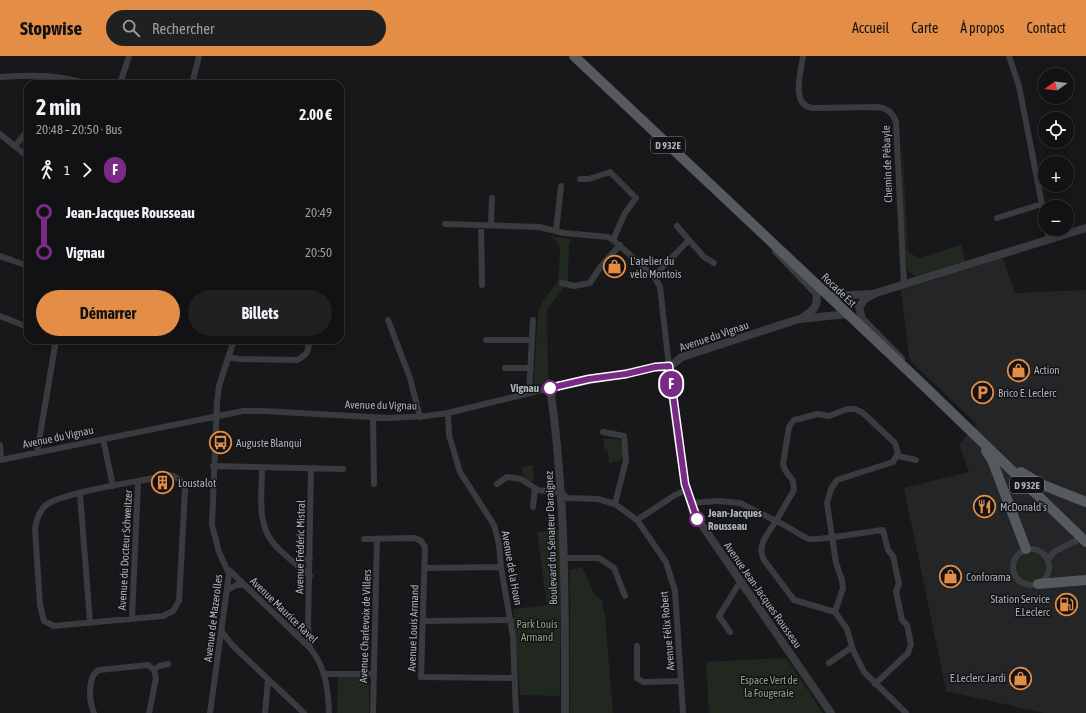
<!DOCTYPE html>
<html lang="fr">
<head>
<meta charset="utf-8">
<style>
  :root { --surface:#121214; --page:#1f2022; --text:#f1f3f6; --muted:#9c9ea0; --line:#313234; --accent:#e38d47 }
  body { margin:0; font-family:"Asap Condensed",sans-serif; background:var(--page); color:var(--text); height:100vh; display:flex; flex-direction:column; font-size:15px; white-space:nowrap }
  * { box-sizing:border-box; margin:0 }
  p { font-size:13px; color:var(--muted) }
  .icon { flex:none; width:22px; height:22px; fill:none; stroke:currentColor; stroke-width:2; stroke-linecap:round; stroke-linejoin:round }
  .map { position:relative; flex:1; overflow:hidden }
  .drawer { position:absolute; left:24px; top:24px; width:320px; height:264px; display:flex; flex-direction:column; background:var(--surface); border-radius:12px; box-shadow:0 2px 10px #0003,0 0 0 1px var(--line) }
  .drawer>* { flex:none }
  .badge { padding:0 8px; border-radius:13px; font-size:14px; line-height:26px }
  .needle { width:26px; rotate:255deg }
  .controls { position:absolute; left:1038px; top:12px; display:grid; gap:8px }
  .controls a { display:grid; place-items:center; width:36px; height:36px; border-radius:50%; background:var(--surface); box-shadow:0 2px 10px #0003,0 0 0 1px var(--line); font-size:20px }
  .map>.badge { position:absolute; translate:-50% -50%; box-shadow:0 0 0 2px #fff }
  .legs { display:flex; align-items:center; gap:6px; height:44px; padding:0 12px; font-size:13px }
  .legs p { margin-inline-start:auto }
  .head { display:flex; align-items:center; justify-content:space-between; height:68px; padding:0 12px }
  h1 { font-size:22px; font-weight:700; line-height:30px }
  .button { display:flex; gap:8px; margin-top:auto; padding:8px 12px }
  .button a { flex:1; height:46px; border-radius:24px; background:var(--accent); color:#111; font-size:16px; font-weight:700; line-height:46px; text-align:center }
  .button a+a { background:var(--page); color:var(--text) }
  ul { padding:0 12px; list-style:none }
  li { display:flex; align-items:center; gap:14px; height:40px; font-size:15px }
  li i { display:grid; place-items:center; width:6px; height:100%; margin:0 5px; background:currentColor }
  li i::after { content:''; width:10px; height:10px; margin:-5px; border:3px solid; border-radius:50%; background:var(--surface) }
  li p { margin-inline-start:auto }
  li:first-child i { background:linear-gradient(#0000 50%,currentColor 0) }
  li:last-child i { background:linear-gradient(currentColor 50%,#0000 0) }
  header { display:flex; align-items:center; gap:24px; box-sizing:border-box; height:56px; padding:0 20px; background:var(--accent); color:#111 }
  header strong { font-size:19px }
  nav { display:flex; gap:22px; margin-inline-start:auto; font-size:14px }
  .search { width:280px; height:36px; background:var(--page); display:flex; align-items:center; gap:10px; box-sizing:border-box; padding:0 14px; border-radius:22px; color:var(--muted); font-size:15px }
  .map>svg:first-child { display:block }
  .built { fill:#242527 }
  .green { fill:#212820 }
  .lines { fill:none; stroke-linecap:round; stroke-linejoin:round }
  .minor { stroke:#393b3f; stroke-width:6 }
  .tertiary { stroke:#393b3f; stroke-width:8 }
  .primary { stroke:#56595d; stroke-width:10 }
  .line-1-casing { stroke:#fff; stroke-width:9 }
  .line-1 { stroke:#772b85; stroke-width:6 }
  .stop-1-dot { fill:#fff; stroke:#772b85; stroke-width:2 }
  .labels { text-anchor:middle; stroke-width:3; stroke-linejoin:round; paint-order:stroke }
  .shield { fill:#131315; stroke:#7d8287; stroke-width:1 }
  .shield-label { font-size:10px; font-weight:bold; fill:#abb2b8 }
  .street-label { font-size:11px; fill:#abb2b8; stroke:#131315 }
  .poi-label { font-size:11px; fill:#abb2b8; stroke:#131315; text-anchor:start }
  .stop-label { font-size:11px; font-weight:bold; fill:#abb2b8; stroke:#131315; text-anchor:end }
  .park-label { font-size:11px; fill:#89a284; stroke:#131315 }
</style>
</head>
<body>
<header>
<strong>Stopwise</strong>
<div class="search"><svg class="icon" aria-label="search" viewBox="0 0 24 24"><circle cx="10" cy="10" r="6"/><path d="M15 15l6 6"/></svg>Rechercher</div>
<nav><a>Accueil</a><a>Carte</a><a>À propos</a><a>Contact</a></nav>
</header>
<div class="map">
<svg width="1086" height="657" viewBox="0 0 1086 657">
  <rect width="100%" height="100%" fill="#18181a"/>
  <path class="built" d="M 1003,202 L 1015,237 L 1086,234 L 1086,657 L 1044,657 L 946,635 L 904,432 L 969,416 L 959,388 L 977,368 L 911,306 L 909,300 L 901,234 Z"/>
  <path class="green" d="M 902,80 L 908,196 L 919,202 L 961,189 L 965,205 L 915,221 L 907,213 L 902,144 Z
    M 551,180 L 574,184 L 570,185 L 569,189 L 568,226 L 547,254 L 548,319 L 550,324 L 555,326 L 533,333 L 538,258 L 543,245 L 558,225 L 560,195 L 559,189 Z
    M 603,383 L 618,383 C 624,388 625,396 622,404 L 609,407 L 608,395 L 605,395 Z
    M 533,409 L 534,426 C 526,424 523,419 521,411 Z
    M 560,474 L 560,640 L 520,639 L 513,553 L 547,549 L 537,476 Z
    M1016 512a14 14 0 1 1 28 0a14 14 0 1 1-28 0Z
    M 582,511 L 594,538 L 601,543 L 605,560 L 613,657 L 570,657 L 570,514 Z
    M 786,602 L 823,657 L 709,657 L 706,606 Z
    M 360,620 L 367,623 L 369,628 L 369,657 L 337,657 L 338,621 Z"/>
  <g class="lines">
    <path class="minor" d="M 803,0 C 801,16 790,50 813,52 L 878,51 C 887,52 893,57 896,66 L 904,229
      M 1009,0 L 1019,30 L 1045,164
      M 0,21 C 29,19 59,18 87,28
      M 120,28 L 129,0
      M 192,28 L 199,0
      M 0,78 L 28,101
      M 15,90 L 28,74
      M 580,123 L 589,123 L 610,116 L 636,142 L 625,157 L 613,184
      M 997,162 L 1042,148
      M 445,168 L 539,171 L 564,177 L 608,181 L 613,184 L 654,220 L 660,231 L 669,310
      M 481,169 L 482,229
      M 491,169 L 492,142
      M 1047,173 L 1049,183
      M 556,175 L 561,130
      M 689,184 L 704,201 L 714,207
      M 0,200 L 28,210
      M 654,220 L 689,184 L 677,170
      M 562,227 L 574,230 L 590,227 L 601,210 L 620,189
      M 0,260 L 28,271
      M 388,264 L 410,322 L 420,361
      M 486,284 L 532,284
      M 228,301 L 239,303 L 297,304 C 307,299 309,295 309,284
      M 505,312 L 531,312
      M 529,337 L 533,264
      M 448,357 L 449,379 L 460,416 L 494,469 L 499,488 L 501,511 L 513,581 L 516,657
      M 373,361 L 374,428
      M 603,376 L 624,380 L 626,404 L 615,448
      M 103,383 L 113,430
      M 0,389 L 1,403
      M 37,397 L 55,290 L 53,284
      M 898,400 L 916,404
      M 0,404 L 243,355 L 263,355 L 389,362 L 426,360 L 448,357 L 550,332
      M 213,410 L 343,413
      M 262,412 C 262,435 257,465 271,484 C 281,498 298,509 310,520
      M 169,419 C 178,421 183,425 185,434 L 179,545 L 173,555 L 163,560 L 63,569 L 54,570 L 44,565 L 40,549 L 35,473 C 36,465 39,457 44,451 C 57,436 145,425 169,419 Z
      M 497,428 L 507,421 L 521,423 L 538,434 L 562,437 L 567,442 L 598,443 L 615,448 L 637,464 L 666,506 L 675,535 L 683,657
      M 80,438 L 90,566
      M 691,447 L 719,445 L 740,447 L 776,465 C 768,478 756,489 764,504 L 794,544 L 835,556 L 847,573 L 853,594 L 864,616 L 906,657
      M 533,451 L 535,432
      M 637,464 L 675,439 L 687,434
      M 364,483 L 415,482 L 421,485 L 425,491 L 421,621 L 515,622
      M1013 511a18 18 0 1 1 36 0a18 18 0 1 1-36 0Z
      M 565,502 L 599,502 L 614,512 L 625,540
      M 1048,503 L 1055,495 L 1076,485
      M 295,506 L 310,502
      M 425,512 L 501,511
      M 229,514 L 310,592 C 326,612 328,632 329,657
      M 228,534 L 236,529 L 244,529
      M 835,556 L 843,532 L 842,524 L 836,507 L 827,447 L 831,433 L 837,424 L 893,406 L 898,397 L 895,387 L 863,357 L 855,353 L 847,353 L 829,360 L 818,358 L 794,364 L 789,371 L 783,408 L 785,414 L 793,425 L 794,434 L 776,465 C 788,470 798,478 809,483 C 814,485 873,475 883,474 L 888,494 L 893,500 L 899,528 L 896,535 L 902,564 L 907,569 L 911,588 L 908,597 L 875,628
      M 132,562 L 138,427
      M 423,565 L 511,564
      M 222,576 L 233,590 L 304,657
      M 730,576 L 719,560 L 740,526
      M 294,577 L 301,576 L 308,571
      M 637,590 L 637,622 L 643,626 L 681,625
      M 310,592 L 308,571 L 311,413
      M 829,607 L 852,591
      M 154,614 L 159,610 L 168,608
      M 325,618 L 373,618
      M 94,657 C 89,645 87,620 99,614 L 148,609 L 154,614 L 156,622 L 149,657
      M 210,657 L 229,518 L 219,496 L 212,469 L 217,346 L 219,330 L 234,284
      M 265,657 L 268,624
      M 373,657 L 377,483"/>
    <path class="tertiary" d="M 776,195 L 816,237 C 819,250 813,255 803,261
      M 829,240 L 872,238
      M 901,303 L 862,263 L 859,251 L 865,243 L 876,237 L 1086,172
      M 669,310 C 675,359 679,409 693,456 L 831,657
      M 565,657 C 565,548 566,440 550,332 C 583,325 616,320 648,312 C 655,311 662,313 669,310 C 674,309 677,304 682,301 L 799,263 L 848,258"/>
    <path class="primary" d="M 574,0 L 919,325 L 1086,486
      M 986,395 L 992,404 L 1026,493
      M 1021,416 L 1043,429 L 1086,446
      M 1038,528 L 1086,524"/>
  </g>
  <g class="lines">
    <defs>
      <path id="line-1" d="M 550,332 L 589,323 L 626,318 L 655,311 L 669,310 L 685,428 L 697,463"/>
    </defs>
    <use href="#line-1" class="line-1-casing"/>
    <use href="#line-1" class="line-1"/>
  </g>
  <defs>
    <symbol id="shop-ring" viewBox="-11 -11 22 22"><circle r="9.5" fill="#131315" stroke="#e38d47" stroke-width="1.5"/><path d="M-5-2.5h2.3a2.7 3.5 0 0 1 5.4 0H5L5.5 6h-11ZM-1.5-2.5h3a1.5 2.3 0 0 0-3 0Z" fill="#e38d47"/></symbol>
    <symbol id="parking-ring" viewBox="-11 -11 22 22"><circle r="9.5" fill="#131315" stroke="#e38d47" stroke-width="1.5"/><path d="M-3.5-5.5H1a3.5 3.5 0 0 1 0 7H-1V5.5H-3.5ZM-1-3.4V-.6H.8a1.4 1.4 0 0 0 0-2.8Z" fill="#e38d47"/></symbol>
    <symbol id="bus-ring" viewBox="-11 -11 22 22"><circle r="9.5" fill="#131315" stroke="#e38d47" stroke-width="1.5"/><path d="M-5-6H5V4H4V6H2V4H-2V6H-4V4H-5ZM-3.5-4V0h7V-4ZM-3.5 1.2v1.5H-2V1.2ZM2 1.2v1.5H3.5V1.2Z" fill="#e38d47"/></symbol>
    <symbol id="building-ring" viewBox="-11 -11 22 22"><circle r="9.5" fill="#131315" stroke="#e38d47" stroke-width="1.5"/><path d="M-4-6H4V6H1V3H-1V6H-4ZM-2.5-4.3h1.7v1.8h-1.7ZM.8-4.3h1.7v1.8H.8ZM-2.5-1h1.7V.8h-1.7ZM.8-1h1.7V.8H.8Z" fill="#e38d47"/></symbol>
    <symbol id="restaurant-ring" viewBox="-11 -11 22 22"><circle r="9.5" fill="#131315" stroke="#e38d47" stroke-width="1.5"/><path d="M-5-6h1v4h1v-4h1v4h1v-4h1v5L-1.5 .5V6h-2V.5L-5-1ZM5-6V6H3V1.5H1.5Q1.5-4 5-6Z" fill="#e38d47"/></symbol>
    <symbol id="fuel-ring" viewBox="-11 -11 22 22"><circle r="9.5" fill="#131315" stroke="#e38d47" stroke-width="1.5"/><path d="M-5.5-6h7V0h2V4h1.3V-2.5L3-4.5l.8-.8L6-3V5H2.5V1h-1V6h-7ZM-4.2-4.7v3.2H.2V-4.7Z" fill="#e38d47"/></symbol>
  </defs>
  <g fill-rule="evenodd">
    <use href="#shop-ring" x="602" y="198" width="25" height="25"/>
    <use href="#shop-ring" x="1006" y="302" width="25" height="25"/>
    <use href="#parking-ring" x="970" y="324" width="25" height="25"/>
    <use href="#bus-ring" x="208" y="374" width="25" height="25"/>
    <use href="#building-ring" x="150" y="414" width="25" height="25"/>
    <use href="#restaurant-ring" x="972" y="438" width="25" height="25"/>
    <use href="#shop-ring" x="938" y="508" width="25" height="25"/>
    <use href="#fuel-ring" x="1054" y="536" width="25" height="25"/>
    <use href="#shop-ring" x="1008" y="610" width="25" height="25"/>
  </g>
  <g class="stop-1-dot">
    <circle cx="550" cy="332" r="7"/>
    <circle cx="697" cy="463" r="7"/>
  </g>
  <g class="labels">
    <g class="shield">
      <rect x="651" y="81" width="34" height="16" rx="3"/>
      <rect x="1010" y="421" width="34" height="16" rx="3"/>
    </g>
    <g class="shield-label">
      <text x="668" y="93">D 932E</text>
      <text x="1027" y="433">D 932E</text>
    </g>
    <g class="street-label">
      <text transform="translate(887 108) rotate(-92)" y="4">Chemin de Pébayle</text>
      <text transform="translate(839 234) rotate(44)" y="4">Rocade Est</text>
      <text transform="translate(714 280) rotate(-19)" y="4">Avenue du Vignau</text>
      <text transform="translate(381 349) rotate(1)" y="4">Avenue du Vignau</text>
      <text transform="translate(58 381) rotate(-12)" y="4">Avenue du Vignau</text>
      <text transform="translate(551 482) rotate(-92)" y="4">Boulevard du Sénateur Daraignez</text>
      <text transform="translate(300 491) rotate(-89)" y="4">Avenue Frédéric Mistral</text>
      <text transform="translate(125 494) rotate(-87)" y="4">Avenue du Docteur Schweitzer</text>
      <text transform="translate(512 512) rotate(80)" y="4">Avenue de la Houn</text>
      <text transform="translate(763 539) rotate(55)" y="4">Avenue Jean-Jacques Rousseau</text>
      <text transform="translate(284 554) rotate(44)" y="4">Avenue Maurice Ravel</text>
      <text transform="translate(213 562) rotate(-83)" y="4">Avenue de Mazerolles</text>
      <text transform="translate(365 570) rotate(-88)" y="4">Avenue Charlevoix de Villers</text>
      <text transform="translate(413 572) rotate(-88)" y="4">Avenue Louis Armand</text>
      <text transform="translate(667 575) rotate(-95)" y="4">Avenue Félix Robert</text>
    </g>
    <g class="poi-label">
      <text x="630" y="209">L'atelier du<tspan x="630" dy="13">vélo Montois</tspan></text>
      <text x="1034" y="318">Action</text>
      <text x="998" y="341">Brico E. Leclerc</text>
      <text x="236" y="391">Auguste Blanqui</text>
      <text x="178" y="431">Loustalot</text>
      <text x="1000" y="455">McDonald's</text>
      <text x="966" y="525">Conforama</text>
      <text x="1050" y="547" text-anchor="end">Station Service<tspan x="1050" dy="13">E.Leclerc</tspan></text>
      <text x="1006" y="626" text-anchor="end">E.Leclerc Jardi</text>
    </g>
    <g class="stop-label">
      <text x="539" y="336">Vignau</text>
      <text x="708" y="461" text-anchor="start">Jean-Jacques<tspan x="708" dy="13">Rousseau</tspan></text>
    </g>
    <g class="park-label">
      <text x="537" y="572">Park Louis<tspan x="537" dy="13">Armand</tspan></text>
      <text x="769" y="628">Espace Vert de<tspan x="769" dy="13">la Fougeraie</tspan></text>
    </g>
  </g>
</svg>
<div class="controls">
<a><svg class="needle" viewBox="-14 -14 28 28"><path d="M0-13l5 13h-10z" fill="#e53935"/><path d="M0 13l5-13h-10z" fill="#9c9ea0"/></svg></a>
<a><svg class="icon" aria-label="locate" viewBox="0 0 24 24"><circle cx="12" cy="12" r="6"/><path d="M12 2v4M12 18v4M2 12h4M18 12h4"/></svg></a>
<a>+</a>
<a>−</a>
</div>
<b class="badge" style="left:671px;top:328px;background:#772b85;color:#fff">F</b>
<section class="drawer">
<div class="head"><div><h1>2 min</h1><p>20:48 – 20:50 · Bus</p></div><b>2.00 €</b></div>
<div class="legs"><svg class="icon" aria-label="walk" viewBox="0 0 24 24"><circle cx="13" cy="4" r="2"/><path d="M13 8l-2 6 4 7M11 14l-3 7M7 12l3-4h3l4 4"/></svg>1<svg class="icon" aria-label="forward" viewBox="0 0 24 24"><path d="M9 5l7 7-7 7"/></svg><b class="badge" style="background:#772b85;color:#fff">F</b></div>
<ul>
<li><i style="color:#772b85"></i><b>Jean-Jacques Rousseau</b><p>20:49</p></li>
<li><i style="color:#772b85"></i><b>Vignau</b><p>20:50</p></li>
</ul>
<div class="button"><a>Démarrer</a><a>Billets</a></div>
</section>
</div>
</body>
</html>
